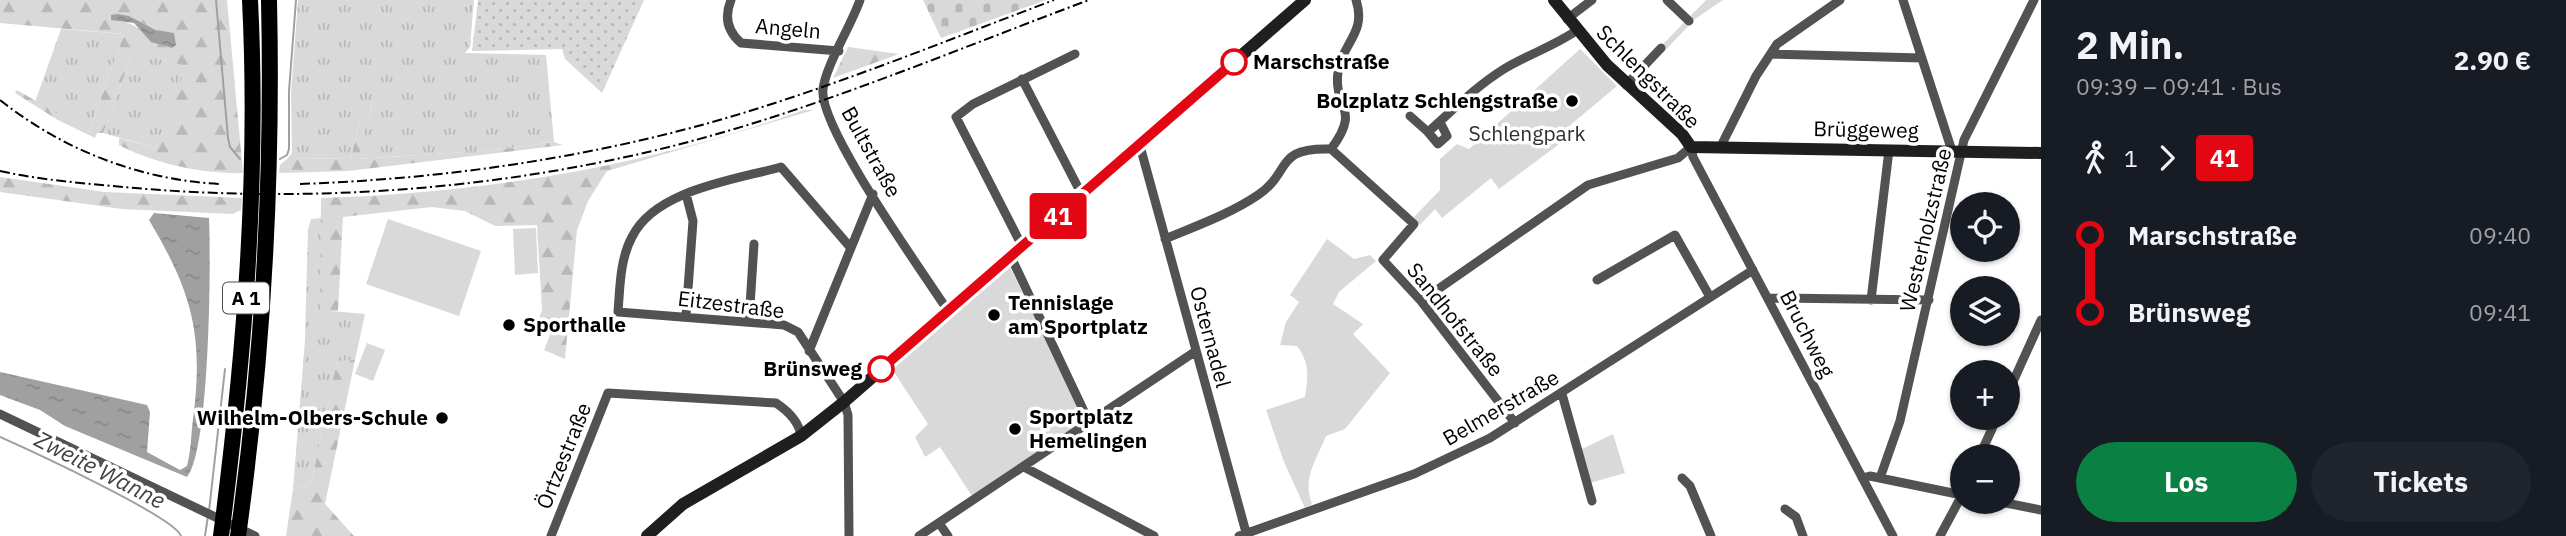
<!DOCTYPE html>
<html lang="de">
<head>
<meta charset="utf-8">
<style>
  :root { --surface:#171b24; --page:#20242c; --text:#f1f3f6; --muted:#9ea1a6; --accent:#0b8043 }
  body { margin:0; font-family:"IBM Plex Sans",sans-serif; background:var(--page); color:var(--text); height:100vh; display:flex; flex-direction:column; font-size:26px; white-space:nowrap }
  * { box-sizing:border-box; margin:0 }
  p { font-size:23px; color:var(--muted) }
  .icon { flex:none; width:38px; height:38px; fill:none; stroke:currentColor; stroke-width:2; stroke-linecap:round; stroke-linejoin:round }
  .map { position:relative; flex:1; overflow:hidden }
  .side { display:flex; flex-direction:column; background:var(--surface); width:525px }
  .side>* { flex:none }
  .badge { padding:0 14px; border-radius:5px; font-size:24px; line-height:46px }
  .buttons { position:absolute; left:1950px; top:192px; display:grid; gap:14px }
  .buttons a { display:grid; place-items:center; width:70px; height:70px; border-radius:50%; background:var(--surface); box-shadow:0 2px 5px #0004; font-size:35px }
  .map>.badge { position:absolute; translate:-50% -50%; box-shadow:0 0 0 4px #fff }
  .legs { display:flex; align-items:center; gap:10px; height:77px; padding:0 35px; font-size:23px }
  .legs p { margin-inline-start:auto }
  .overview { display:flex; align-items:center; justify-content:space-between; height:119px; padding:0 35px }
  h1 { font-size:38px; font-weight:700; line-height:52px }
  .action { display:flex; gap:14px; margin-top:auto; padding:14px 35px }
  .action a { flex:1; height:80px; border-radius:42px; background:var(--accent); color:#fff; font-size:28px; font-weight:700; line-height:80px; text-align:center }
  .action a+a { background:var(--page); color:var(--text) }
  ul { padding:0 35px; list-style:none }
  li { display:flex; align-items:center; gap:24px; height:77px; font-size:26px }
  li i { display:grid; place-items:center; width:10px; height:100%; margin:0 9px; background:currentColor }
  li i::after { content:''; width:18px; height:18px; margin:-9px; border:5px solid; border-radius:50%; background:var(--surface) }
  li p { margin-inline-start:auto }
  li:first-child i { background:linear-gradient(#0000 50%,currentColor 0) }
  li:last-child i { background:linear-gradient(currentColor 50%,#0000 0) }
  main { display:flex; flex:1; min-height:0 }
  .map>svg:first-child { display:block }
  .grass { fill:url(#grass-tufts) }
  .forest { fill:url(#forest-firs); fill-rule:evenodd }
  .cemetery { fill:url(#cemetery-stones) }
  .park { fill:#d9d9d9 }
  .garden { fill:url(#garden-dots) }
  .water { fill:url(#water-ripples) }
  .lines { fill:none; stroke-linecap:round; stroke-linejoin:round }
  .stream { stroke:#a0a0a0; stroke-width:2 }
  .street { stroke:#525252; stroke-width:9 }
  .secondary { stroke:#1f1f1f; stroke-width:12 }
  .highway { stroke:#000; stroke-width:16 }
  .rail { stroke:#000; stroke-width:2; stroke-dasharray:10 3.5 2 3.5; stroke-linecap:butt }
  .line-1-casing { stroke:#fff; stroke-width:16 }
  .line-1 { stroke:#e30613; stroke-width:10 }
  .stop-1-dot { fill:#fff; stroke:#e30613; stroke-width:3.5 }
  .poi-dot { fill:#000; stroke:#fff; stroke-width:2.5 }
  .labels { text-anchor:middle; stroke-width:7; stroke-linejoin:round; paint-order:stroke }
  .shield { fill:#fff; stroke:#4c4c4c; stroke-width:2 }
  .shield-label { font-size:19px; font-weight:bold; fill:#000 }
  .street-label { font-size:21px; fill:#000; stroke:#fff }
  .stop-label { font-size:21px; font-weight:bold; fill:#000; stroke:#fff; text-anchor:start }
  .poi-label { font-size:21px; font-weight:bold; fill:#000; stroke:#fff; text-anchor:start }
  .park-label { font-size:21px; fill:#303030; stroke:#fff }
  .water-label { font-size:23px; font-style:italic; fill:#414141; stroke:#fff }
</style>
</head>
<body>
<main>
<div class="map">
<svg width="2041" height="536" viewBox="0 0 2041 536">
  <defs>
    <pattern id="grass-tufts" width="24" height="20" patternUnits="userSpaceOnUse" patternTransform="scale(1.75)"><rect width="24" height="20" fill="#d9d9d9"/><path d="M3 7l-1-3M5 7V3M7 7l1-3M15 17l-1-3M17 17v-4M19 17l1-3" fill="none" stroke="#b8b8b8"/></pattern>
    <pattern id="forest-firs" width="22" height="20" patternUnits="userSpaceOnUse" patternTransform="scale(1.75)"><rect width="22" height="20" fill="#d9d9d9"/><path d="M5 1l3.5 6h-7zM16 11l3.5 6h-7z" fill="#b8b8b8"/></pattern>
    <pattern id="cemetery-stones" width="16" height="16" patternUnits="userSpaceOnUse" patternTransform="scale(1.75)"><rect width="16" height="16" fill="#d9d9d9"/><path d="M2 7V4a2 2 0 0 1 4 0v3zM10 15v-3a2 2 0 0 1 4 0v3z" fill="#b8b8b8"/></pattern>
    <pattern id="garden-dots" width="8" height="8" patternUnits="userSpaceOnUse" patternTransform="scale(1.75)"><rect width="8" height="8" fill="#d9d9d9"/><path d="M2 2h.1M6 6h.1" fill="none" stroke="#b8b8b8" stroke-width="1.8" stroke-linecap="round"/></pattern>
    <pattern id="water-ripples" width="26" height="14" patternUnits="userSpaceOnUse" patternTransform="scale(1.75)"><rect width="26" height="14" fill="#a0a0a0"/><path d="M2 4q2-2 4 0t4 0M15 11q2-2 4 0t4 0" fill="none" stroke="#888"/></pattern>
  </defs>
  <rect width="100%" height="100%" fill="#fff"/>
  <path class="grass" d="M 298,0 L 474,0 L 470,47 L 465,53 L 546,55 L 554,142 L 495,150 L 357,159 L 373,100 L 361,114 L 351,158 L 287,159 L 292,153 L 291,93 Z
    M 61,29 L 124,34 L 89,132 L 35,102 Z
    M 133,52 L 187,66 L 156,148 L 103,133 Z
    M 323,218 L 320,310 L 365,314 L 355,360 L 337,362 L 311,484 L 293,489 L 305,340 L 308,229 L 311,219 Z"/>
  <path class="forest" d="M 0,0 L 227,0 L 243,173 C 203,174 155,164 119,145 L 119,138 L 156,148 L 186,66 L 133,52 L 103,133 L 97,133 L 95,138 L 58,120 L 15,93 L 17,90 L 89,132 L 124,34 L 0,23 ZM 129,16 C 149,28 161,28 176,45 L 172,48 C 149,44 139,20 116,21 Z
    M 848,47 L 899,54 L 833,78 Z
    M 373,99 L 358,159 L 495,150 L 554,142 L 563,145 L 348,171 L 279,173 L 280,165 L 287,159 L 351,158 L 361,114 Z
    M 804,110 L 814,110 L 607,171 L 588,201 L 577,230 L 565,359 L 544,350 L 552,330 L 537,324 L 542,310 L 537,225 L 495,226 L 465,211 L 432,207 L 343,217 L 338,311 L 320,311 L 321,198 C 486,193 648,166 804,110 Z
    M 0,177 L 105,192 L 242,198 L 241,210 L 233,214 L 122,209 L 0,192 Z
    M 355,360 L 325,504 L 354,536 L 286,536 L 293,489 L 311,484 L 337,361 Z"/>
  <path class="cemetery" d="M 923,0 L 1046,0 L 941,38 Z"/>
  <path class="park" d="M 1706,0 L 1723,0 L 1695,19 L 1637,80 L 1633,75 Z
    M 1580,49 L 1617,86 L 1556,137 L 1558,145 L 1499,189 L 1491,178 L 1442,218 L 1435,209 L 1420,225 L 1414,217 L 1440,190 L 1440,159 L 1457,144 L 1469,149 Z
    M 388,219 L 481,251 L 459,316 L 366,284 Z
    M 536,228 L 538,273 L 515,275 L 513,229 Z
    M 1327,239 L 1354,259 L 1370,255 L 1376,261 L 1339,292 L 1333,304 L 1363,324 L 1353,334 L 1390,373 L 1345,429 L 1326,436 C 1316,461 1302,478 1312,504 L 1305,508 L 1284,462 L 1266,410 L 1305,397 C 1308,377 1310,363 1297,346 L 1280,345 L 1286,322 L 1299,302 L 1290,295 Z
    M 1010,267 L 1085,422 L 972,496 L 940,447 L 925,457 L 915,437 L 928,424 L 892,369 Z
    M 367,343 L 385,350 L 373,381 L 355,374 Z
    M 1613,434 L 1625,473 L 1590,483 L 1580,450 Z"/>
  <path class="garden" d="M 478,0 L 644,0 L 602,93 L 565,59 L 562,49 L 472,51 Z"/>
  <path class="water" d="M 117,14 L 129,16 L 156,30 L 174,33 L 176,45 L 172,48 L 151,42 L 134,23 L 111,20 L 111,15 Z
    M 154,213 L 209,218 C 211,261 210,450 187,477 L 65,426 L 40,410 L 0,395 L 0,372 L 147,405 L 150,412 L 147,452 L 180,470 L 187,466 C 191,451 191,435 193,419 C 204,335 192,292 149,220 Z"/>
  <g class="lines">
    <path class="stream" d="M 216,0 L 228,138 L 230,147 L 240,159
      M 280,159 L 287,155 L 289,149 L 289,91 L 296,0
      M 0,437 C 27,449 175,517 181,536
      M 209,511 L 225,369
      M 205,536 L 208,516"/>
    <path class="street" d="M 731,0 C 724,17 727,31 741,43 L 839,51
      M 860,0 C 851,26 826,65 823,89 C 818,127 923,272 948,311
      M 1667,0 L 1689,21
      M 1903,0 L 1952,151
      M 1567,19 L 1592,0
      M 1771,54 L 1922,58
      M 1022,79 L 1082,195
      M 1626,85 L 1661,48
      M 1410,116 L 1428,132
      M 1440,122 L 1447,136 L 1438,144 L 1428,132 C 1453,110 1475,87 1504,69 C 1527,55 1552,47 1576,31
      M 1140,146 L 1247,536
      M 1721,146 L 1756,76 L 1777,44 L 1840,0
      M 1331,149 L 1414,224 L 1383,260 L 1421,301 L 1515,423
      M 1331,149 C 1362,108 1333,108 1338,72 C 1342,43 1367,33 1356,0
      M 686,194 L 693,221 L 686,316
      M 1165,239 C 1196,226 1230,214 1258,195 C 1292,172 1274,147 1331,149
      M 1023,248 L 956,117 L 973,104 L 1075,54
      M 1011,257 L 1089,422
      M 1597,280 L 1675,235 L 1710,297
      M 1769,298 L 1929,300
      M 1871,300 L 1889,150
      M 1421,301 L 1588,185 L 1678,158 L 1691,147 L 1693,157 L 1893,536
      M 749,321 L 754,244
      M 809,351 L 873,194
      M 1562,394 L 1592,501
      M 2007,395 L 2041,320
      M 0,414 L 255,536
      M 1979,457 L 1997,418
      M 1024,467 L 1154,536
      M 1682,478 L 1690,486 L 1711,536
      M 1862,478 L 1870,476 L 1962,495
      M 1880,478 L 1900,421 L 1964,140 L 2034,0
      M 2001,502 L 2041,510
      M 1785,509 L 1796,517 L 1803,536
      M 939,523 L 948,536
      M 551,536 L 608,393 L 776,403 C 788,411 799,421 801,436
      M 849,536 L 848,415 L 844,402 L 798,332 L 784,325 L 618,312 C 620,287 620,259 632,237 C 655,190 734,180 781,167 L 850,247
      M 919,536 L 1196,351
      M 1239,536 L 1414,474 L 1490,438 L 1753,270
      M 1940,536 L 1962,495"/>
    <path class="secondary" d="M 1554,0 L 1607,65 L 1682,134 L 1691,147 L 2041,153
      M 647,536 L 683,504 L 801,436 L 844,402 L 1305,0"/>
    <path class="highway" d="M 221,536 C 244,359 259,179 250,0
      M 238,536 C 263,358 273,179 269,0"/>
    <path class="rail" d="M 0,100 C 63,150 140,180 220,184
      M 0,171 C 40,180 82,183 123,187 C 298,203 476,192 648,152 C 799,117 944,54 1089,0
      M 300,184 C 439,179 575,160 709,123 C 826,90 940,43 1054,0"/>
  </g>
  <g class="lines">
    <defs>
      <path id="line-1" d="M 881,369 L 1234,62"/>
    </defs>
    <use href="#line-1" class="line-1-casing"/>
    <use href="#line-1" class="line-1"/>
  </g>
  <g class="stop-1-dot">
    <circle cx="1234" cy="62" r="12"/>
    <circle cx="881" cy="369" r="12"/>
  </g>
  <g class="poi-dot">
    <circle cx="1572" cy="101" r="7"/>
    <circle cx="994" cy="315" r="7"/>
    <circle cx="509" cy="325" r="7"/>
    <circle cx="442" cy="418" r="7"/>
    <circle cx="1015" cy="429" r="7"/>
  </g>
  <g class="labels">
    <rect class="shield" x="223" y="282.5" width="46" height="31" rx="5"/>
    <g class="shield-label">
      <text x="246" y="305">A 1</text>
    </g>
    <g class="street-label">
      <text transform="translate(788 29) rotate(5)" y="7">Angeln</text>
      <text transform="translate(1648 77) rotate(45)" y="7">Schlengstraße</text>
      <text transform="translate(1866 130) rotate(1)" y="7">Brüggeweg</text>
      <text transform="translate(871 152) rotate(61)" y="7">Bultstraße</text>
      <text transform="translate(1926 230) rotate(-77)" y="7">Westerholzstraße</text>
      <text transform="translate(731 305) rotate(7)" y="7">Eitzestraße</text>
      <text transform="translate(1455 320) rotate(51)" y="7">Sandhofstraße</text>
      <text transform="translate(1807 334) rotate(63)" y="7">Bruchweg</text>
      <text transform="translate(1210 337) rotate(75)" y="7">Osternadel</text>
      <text transform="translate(1501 408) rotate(-30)" y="7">Belmerstraße</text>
      <text transform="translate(564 456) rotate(-68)" y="7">Örtzestraße</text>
    </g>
    <g class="stop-label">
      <text x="1253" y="69">Marschstraße</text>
      <text x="862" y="376" text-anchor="end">Brünsweg</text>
    </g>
    <g class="poi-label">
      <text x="1558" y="108" text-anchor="end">Bolzplatz Schlengstraße</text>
      <text x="1008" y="310">Tennislage<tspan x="1008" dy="24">am Sportplatz</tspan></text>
      <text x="523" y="332">Sporthalle</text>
      <text x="1029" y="424">Sportplatz<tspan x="1029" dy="24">Hemelingen</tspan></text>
      <text x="428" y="425" text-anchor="end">Wilhelm-Olbers-Schule</text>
    </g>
    <g class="park-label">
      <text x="1527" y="141">Schlengpark</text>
    </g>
    <g class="water-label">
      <text transform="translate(100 470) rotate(27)" y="8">Zweite Wanne</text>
    </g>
  </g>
</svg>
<div class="buttons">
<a><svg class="icon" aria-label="locate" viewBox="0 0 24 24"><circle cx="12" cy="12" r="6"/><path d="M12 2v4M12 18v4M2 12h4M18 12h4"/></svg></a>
<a><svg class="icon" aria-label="layers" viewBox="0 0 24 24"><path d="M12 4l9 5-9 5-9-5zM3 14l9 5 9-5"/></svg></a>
<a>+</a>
<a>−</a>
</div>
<b class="badge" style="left:1058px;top:216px;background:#e30613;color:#fff">41</b>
</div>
<section class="side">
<div class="overview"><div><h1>2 Min.</h1><p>09:39 – 09:41 · Bus</p></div><b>2.90 €</b></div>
<div class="legs"><svg class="icon" aria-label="walk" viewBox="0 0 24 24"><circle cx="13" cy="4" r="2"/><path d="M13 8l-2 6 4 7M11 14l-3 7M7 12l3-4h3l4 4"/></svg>1<svg class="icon" aria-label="forward" viewBox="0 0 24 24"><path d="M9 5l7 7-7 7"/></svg><b class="badge" style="background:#e30613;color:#fff">41</b></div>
<ul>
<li><i style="color:#e30613"></i><b>Marschstraße</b><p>09:40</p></li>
<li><i style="color:#e30613"></i><b>Brünsweg</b><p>09:41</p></li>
</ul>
<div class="action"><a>Los</a><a>Tickets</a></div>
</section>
</main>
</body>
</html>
